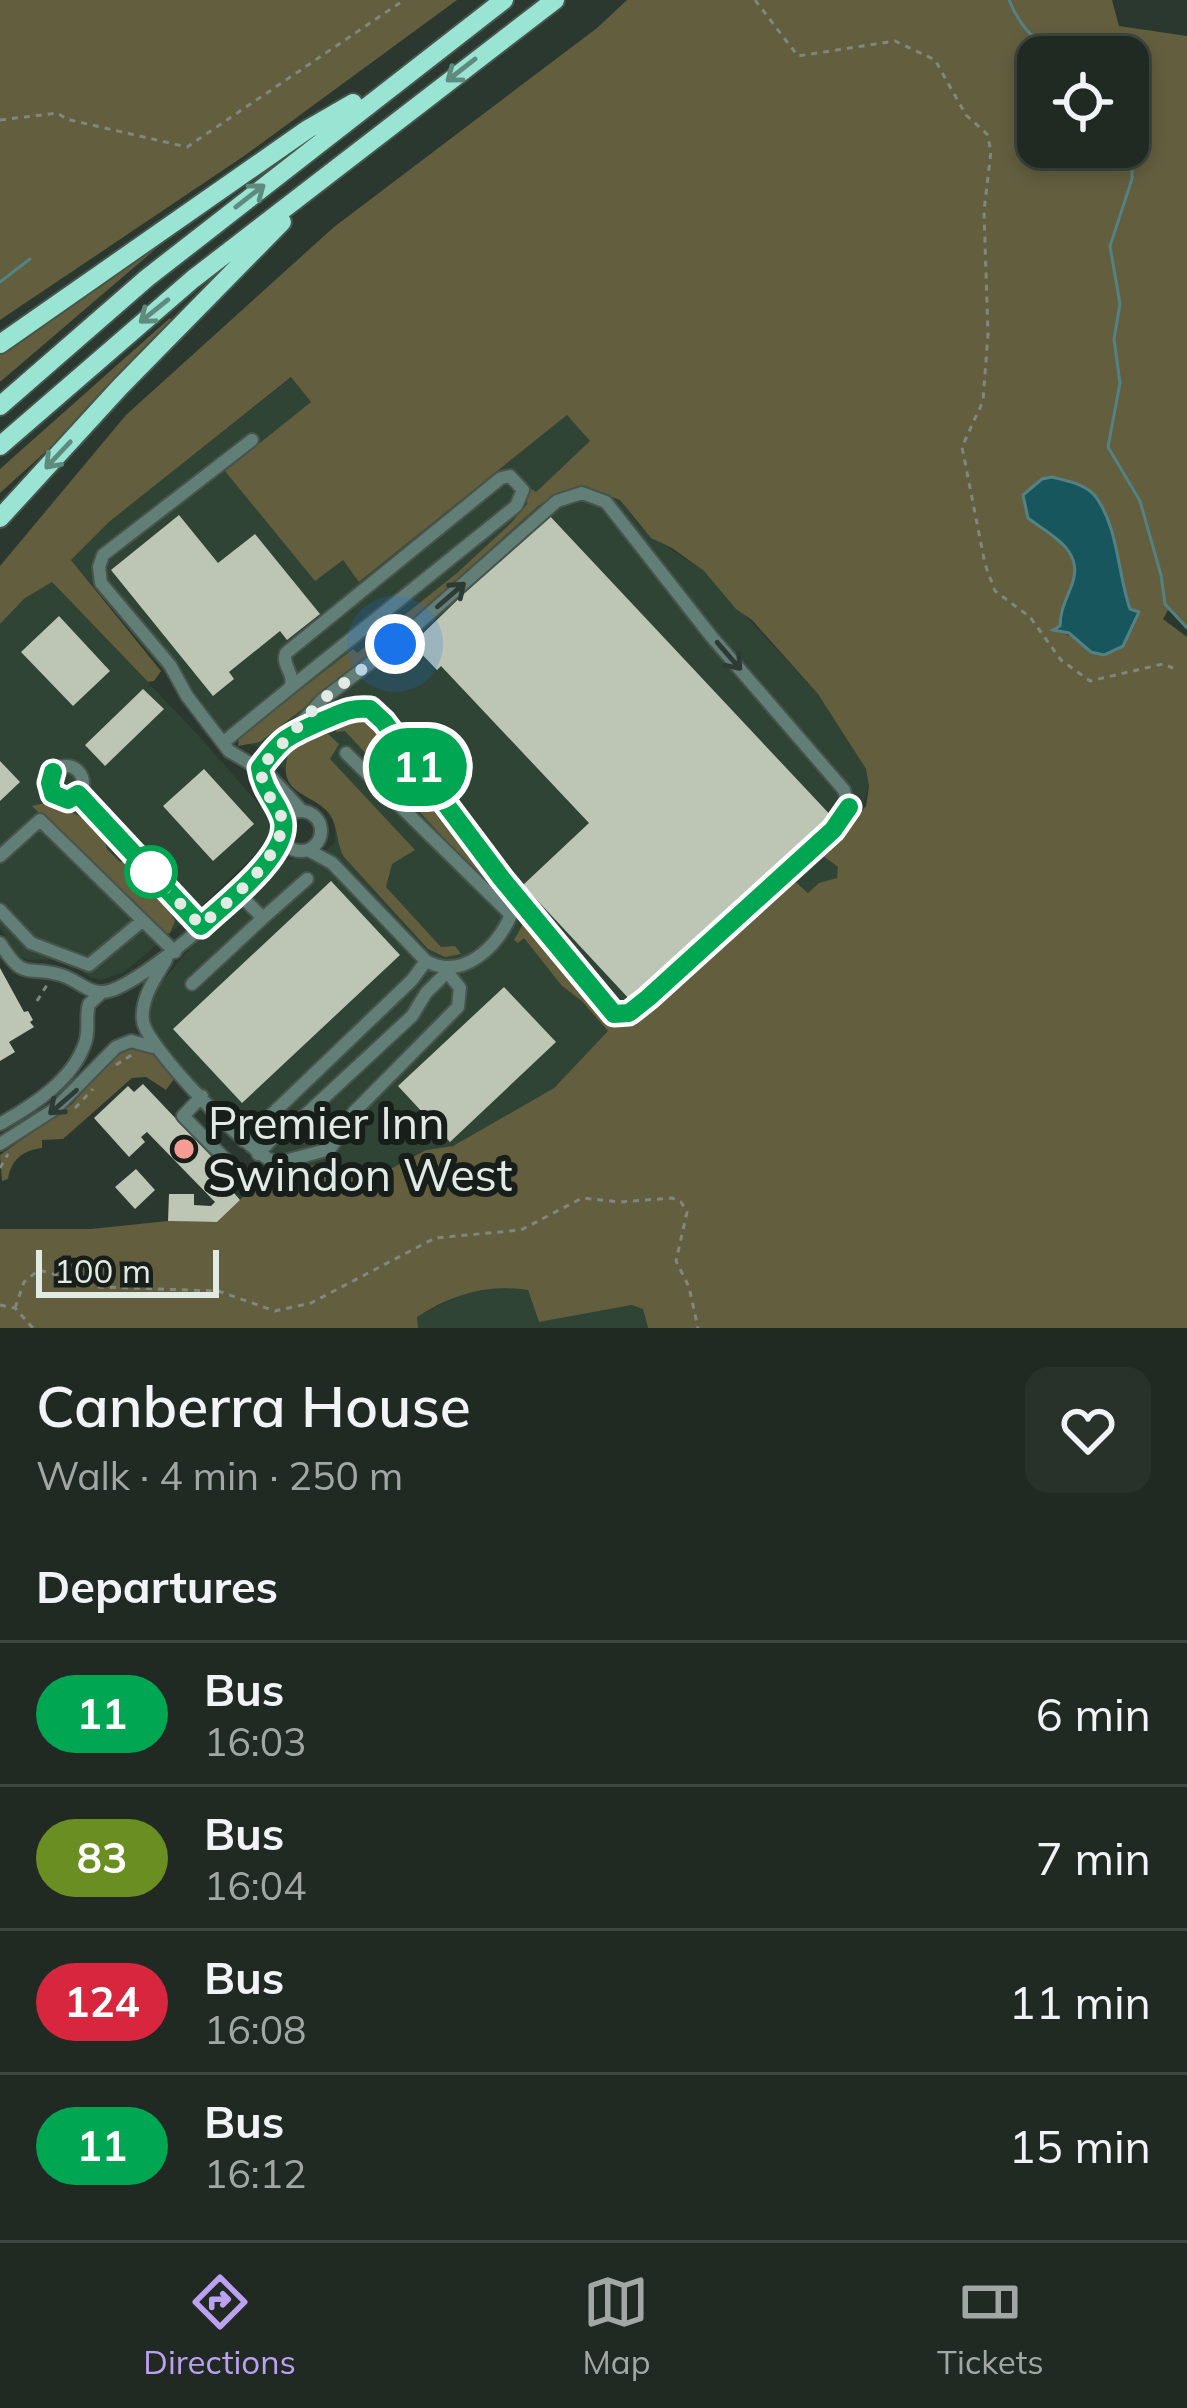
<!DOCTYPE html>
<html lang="en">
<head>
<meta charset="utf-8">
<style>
  :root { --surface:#202a23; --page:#28322b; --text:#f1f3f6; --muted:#a2a7a6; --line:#3d4641; --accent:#bca0f2 }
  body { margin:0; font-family:Mulish,sans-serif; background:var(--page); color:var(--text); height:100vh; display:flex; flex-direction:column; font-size:45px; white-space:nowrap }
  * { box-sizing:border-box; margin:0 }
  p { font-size:39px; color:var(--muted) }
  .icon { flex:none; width:66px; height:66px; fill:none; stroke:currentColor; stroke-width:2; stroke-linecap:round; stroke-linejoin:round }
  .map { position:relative; height:1328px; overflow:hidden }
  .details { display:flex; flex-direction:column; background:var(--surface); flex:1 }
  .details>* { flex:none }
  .badge { padding:0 24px; border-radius:39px; font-size:42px; line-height:78px }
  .fabs { position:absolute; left:1017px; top:36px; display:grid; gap:24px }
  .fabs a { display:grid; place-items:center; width:132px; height:132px; border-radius:24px; background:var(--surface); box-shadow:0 6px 18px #0003,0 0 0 3px var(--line); font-size:60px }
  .scale { position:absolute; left:36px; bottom:30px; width:183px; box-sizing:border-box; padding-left:12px; border:6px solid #e2eae4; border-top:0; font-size:33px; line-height:42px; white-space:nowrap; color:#e2eae4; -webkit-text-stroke:9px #181e19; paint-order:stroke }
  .you { position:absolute; width:60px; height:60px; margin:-30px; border:9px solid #fff; border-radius:50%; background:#1a73e8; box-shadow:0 0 0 18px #1a73e833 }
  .map>.badge { position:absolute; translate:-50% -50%; box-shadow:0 0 0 6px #fff }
  h2 { padding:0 36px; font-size:45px; line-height:108px }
  .round { display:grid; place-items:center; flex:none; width:126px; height:126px; border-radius:24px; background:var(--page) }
  .head { display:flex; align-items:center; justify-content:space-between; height:204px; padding:0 36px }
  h1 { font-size:57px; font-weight:600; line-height:90px }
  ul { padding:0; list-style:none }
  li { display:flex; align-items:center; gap:36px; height:144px; padding:0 36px; border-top:3px solid var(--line) }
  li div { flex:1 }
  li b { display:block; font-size:45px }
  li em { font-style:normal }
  li .badge { min-width:132px; font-weight:700; text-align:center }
  .tab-bar { display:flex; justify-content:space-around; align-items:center; height:168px; border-top:3px solid var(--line); background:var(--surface); font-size:33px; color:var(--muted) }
  .tab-bar a { display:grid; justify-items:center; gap:6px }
  .tab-bar .active { color:var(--accent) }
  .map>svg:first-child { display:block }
  .built { fill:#304435 }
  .green { fill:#625e3e; fill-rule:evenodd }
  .water { fill:#16565c; stroke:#538285; stroke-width:3 }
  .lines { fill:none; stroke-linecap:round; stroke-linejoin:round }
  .stream { stroke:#538285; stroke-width:3 }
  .building { fill:#bdc5b4 }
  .minor-casing { stroke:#48544c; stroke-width:16 }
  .highway-casing { stroke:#48544c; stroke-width:22 }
  .path { stroke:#7e8881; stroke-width:3; stroke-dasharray:6 6; stroke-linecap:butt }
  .minor { stroke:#617e77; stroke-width:12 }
  .highway { stroke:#99e4d3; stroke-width:18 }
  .oneway { stroke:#5f8b7f }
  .oneway2 { stroke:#2e3b35 }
  .line-casing { stroke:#fff; stroke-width:27 }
  .line { stroke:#00a651; stroke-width:18 }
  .walk { stroke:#e2eae4; stroke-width:12; stroke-dasharray:0 21.6 }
  .stop-dot { fill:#fff; stroke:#00a651; stroke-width:6 }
  .poi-dot { fill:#f59c94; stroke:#181e19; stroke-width:4.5 }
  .labels { text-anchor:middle; stroke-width:12; stroke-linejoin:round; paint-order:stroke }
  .poi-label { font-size:45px; fill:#e2eae4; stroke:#181e19; text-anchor:start }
</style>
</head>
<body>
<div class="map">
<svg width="1187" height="1328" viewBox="0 0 1187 1328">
  <rect width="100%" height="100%" fill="#2b382f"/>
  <path class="built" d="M 292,377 L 311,402 L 343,560 L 360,581 L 567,415 L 590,441 L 536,492 L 557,496 L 577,490 L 603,491 L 620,500 L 641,528 L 659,542 L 704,571 L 818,694 L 866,769 L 869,786 L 860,814 L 828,846 L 839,867 L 837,878 L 808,893 L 789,877 L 648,1014 L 636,1025 L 608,1031 L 554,1088 L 453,1146 L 426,1150 L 368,1181 L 324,1164 L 279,1170 L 262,1163 L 150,1045 L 132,1042 L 151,1025 L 148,1005 L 151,995 L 201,935 L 281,860 L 319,857 L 335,842 L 334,823 L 322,803 L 297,789 L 283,768 L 256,746 L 220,737 L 71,560 L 109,522 Z
    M 51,581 L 198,735 L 271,818 L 271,833 L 264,846 L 191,916 L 124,972 L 101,980 L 89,977 L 77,965 L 59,959 L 28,960 L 18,955 L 0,928 L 0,624 L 25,598 Z
    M 511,1288 L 528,1290 L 539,1322 L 632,1305 L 643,1309 L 648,1328 L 418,1328 L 416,1317 L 470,1290 Z"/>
  <path class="green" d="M 0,0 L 457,0 L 244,156 L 0,320 Z
    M 627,0 L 1112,0 L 1119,26 L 1187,36 L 1187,628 L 1168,610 L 1163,619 L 1187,637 L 1187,1328 L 648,1328 L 643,1309 L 632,1305 L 539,1322 L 528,1290 C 486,1284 453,1294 417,1317 L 418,1328 L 0,1328 L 0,1229 L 91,1229 L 168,1221 L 217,1222 L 249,1191 L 238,1180 L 252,1168 L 279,1170 L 324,1164 L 368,1181 L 426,1150 L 453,1146 L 554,1088 L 608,1031 L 582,1001 L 562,986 L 524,938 L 518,943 L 514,940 L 523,924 L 345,731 L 336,732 L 337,724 C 353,719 365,718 378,731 L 487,879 L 539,937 L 601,1016 L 615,1027 L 636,1025 L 789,876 L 808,893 L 819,883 L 837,878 L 838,867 L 822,855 L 866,806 L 869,786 L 866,769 L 818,694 L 752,620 L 736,609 L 704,571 L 672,548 L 651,538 L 620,500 L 591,489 L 557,496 L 538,506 L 380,649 L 260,742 L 238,746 L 239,739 L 251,728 L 353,649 L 357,653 L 457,573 L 511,523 L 527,504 L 528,487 L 536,492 L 590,441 L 567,415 L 359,582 L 343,560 L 315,581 L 225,471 L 311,402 L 291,377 L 109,522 L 71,560 L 161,671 L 154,681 L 148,682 L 52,582 L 25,598 L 0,624 L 0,566 L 126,415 L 334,227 L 597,28 ZM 1038,57 L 1128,57 L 1128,147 L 1038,147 ZM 1052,477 L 1087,489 L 1112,536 L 1122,589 L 1135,619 L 1129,635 L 1076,638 L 1054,630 L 1060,626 C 1060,611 1065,600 1071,587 C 1086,551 1054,536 1028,518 L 1023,496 Z
    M 157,243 L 159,246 L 0,382 L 0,350 Z
    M 170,318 L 172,322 L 65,434 L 0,493 L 0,469 Z
    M 325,731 L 339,744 L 330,759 L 415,850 L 392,864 L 386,887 L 441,947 L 455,946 L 461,954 L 445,957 L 428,949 L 344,857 C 336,843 338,823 328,812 C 309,792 277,794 288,755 L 301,743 Z
    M 45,803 C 70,811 101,820 107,849 L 120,862 L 127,862 L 166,904 L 175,921 L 170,933 L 163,934 L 32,806 Z
    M 132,1048 L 148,1050 L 171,1074 L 174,1079 L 166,1090 L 146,1077 L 132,1078 L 63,1139 L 42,1140 L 42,1148 C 23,1150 11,1160 8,1179 L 2,1181 L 0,1155 L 72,1104 L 112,1058 Z"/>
  <path class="water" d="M 1052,477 C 1067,481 1086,484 1096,497 C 1118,527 1118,575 1130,609 L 1139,612 L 1123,646 L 1104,655 L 1091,652 L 1069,633 L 1053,630 L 1060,626 C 1060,611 1066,600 1071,587 C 1086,551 1053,537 1028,518 L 1023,495 L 1042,479 Z"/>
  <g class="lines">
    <path class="stream" d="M 1009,0 C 1029,47 1049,47 1092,57
      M 1128,112 L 1132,124 L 1132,179 L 1110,246 L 1120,304 L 1114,339 L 1120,383 L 1108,447 L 1140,501 L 1161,575 L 1165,604 L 1187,628
      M 0,282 L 30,259"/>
  </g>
  <path class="building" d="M 547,513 L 836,821 L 703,945 L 698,940 L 632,1002 L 523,885 L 589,823 L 441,666 L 437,670 L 412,644 Z
    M 179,515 L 218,563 L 255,534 L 320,614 L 287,640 L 280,631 L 229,672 L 234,679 L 213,696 L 111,570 Z
    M 59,616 L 110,671 L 73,706 L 21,652 Z
    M 143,689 L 164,709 L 105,766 L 85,745 Z
    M 0,761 L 20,782 L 0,801 Z
    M 204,769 L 254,824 L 213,861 L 163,806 Z
    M 331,881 L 400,955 L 242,1103 L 173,1029 Z
    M 0,968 L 24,1012 L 28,1011 L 33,1020 L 30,1022 L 34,1027 L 9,1042 L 15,1052 L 0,1061 Z
    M 504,987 L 556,1042 L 450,1142 L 398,1086 Z
    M 143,1084 L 235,1181 L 229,1187 L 240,1200 L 217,1222 L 168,1221 L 169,1194 L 194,1194 L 194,1205 L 211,1206 L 215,1202 L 147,1132 L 141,1137 L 145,1142 L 129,1157 L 94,1118 L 128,1086 L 134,1092 Z
    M 136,1169 L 155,1190 L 135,1209 L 115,1187 Z"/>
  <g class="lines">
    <defs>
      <path id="minor" d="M 252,440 L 103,555 L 99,567 L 101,583 L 170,665 L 187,696 L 229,751 L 268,774 L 302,811
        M 510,476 L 523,490 L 516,506 L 290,688 C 296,673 281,666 286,653 L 501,478 Z
        M 225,741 L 290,688
        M49 783a17 17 0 1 1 34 0a17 17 0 1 1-34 0Z
        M 78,795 L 201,926
        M281 831a20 20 0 1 1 40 0a20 20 0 1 1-40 0Z
        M 283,821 L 264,787 L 260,768 L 322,700 L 395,644 L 557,501 L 582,493 L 606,502 L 711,636 L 844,790 L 849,807 L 833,830 L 648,998 L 629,1013 L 614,1014 L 502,879 L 384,722 C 349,692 337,723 301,727
        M 308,850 L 332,863 L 426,961 C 463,981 497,947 511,915 L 346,753
        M 0,856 L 40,820 L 175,952
        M 0,910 L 31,943 L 89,965 L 142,921
        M 263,918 L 307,879
        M 0,943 C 24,982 27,965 61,975 C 76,979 87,993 103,992 C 136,991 249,889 270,860 C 275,853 278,843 282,835
        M 166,960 C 155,978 140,1000 143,1021 C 146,1047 252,1156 277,1163 L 330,1149 L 354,1112 L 458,1007 L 460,988 L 444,968
        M 192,984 L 263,918 L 237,892
        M 202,1096 L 183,1116 L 234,1168
        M 0,1124 C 32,1106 73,1080 85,1043 C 90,1029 85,1018 89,1004 L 101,993
        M 244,1141 L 412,980 L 426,961
        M 0,1144 L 55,1109 L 116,1047 L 131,1041 L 153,1047
        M 258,1154 L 272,1139 L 289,1130 L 412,1016 L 426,993 L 448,971"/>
      <path id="highway" d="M 0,344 L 308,129 L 353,103
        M 0,406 L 147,278 L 504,0
        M 0,446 L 193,279 L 555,0
        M 0,518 L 120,387 L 282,222"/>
    </defs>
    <use href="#minor" class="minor-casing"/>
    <use href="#highway" class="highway-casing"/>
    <path class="path" d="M 755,0 L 798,56 L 895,41 L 935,60 L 966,115 L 987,134 L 991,151 L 984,211 L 988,334 L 983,401 L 962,447 L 985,564 L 995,591 L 1030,617 L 1061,660 L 1090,681 L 1163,664 L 1173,668
      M 0,120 L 58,113 L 66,119 L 187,147 L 404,0
      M 37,1001 L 47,985
      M 116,1065 L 133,1054
      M 75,1108 L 93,1089
      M 0,1168 L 8,1154
      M 0,1305 L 15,1308 L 33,1328
      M 15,1308 L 24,1282 L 39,1270 L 99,1287 L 218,1291 L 275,1311 L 311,1303 L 435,1238 L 521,1230 L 582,1198 L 620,1202 L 672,1198 L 681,1202 L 687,1212 L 676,1261 L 689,1287 L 698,1328"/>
    <use href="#minor" class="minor"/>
    <use href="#highway" class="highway"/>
  </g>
  <defs><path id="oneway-shaft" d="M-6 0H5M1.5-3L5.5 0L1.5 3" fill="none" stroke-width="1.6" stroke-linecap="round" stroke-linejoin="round" transform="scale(3)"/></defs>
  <g class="oneway">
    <use href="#oneway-shaft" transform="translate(461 70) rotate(142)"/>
    <use href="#oneway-shaft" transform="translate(250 196) rotate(-38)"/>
    <use href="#oneway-shaft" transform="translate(154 311) rotate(141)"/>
    <use href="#oneway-shaft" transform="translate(58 455) rotate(133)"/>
  </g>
  <g class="oneway2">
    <use href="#oneway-shaft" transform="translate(451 595) rotate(-41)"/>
    <use href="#oneway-shaft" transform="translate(729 656) rotate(49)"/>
    <use href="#oneway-shaft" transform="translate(63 1102) rotate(139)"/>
  </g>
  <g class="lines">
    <defs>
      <path id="line" d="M 53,772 L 50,783 L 53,794 L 68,800 L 78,794 L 201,926 C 224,904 290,855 283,821 C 280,805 263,791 260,768 C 284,736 288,736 322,721 C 340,714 350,707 370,709 L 384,722 L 502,879 L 614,1014 L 629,1013 L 648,998 L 833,830 L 849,807"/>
    </defs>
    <use href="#line" class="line-casing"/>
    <use href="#line" class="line"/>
    <path class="walk" d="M 151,872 L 201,926 C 235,894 274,868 284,821 L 264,787 L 260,768 L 322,700 L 395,644"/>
  </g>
  <circle class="stop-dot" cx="151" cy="872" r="24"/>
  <circle class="poi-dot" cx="184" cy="1149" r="12"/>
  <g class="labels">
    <g class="poi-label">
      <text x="208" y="1139">Premier Inn<tspan x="208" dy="52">Swindon West</tspan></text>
    </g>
  </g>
</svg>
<div class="fabs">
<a><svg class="icon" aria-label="locate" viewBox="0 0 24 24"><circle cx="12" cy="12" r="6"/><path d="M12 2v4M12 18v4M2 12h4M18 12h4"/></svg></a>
</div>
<div class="scale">100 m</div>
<div class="you" style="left:395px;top:644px"></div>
<b class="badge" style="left:418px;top:767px;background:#00a651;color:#fff">11</b>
</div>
<section class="details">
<div class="head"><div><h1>Canberra House</h1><p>Walk · 4 min · 250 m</p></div><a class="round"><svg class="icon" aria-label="heart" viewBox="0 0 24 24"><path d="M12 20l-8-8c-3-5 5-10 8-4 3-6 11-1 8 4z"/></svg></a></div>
<h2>Departures</h2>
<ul>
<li><span class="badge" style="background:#00a651;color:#fff">11</span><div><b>Bus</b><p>16:03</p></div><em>6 min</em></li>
<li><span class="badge" style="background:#6b8e23;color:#fff">83</span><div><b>Bus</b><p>16:04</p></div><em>7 min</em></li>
<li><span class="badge" style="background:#d7263d;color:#fff">124</span><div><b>Bus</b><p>16:08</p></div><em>11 min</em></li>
<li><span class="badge" style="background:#00a651;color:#fff">11</span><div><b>Bus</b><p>16:12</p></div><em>15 min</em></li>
</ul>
</section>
<nav class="tab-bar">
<a class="active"><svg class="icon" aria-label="directions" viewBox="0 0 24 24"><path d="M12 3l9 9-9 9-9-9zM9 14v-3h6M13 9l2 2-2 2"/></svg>Directions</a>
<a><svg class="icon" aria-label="map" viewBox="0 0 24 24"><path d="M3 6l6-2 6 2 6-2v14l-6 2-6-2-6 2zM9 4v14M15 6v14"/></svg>Map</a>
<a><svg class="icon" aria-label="tickets" viewBox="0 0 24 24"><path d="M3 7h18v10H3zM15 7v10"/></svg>Tickets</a>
</nav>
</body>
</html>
